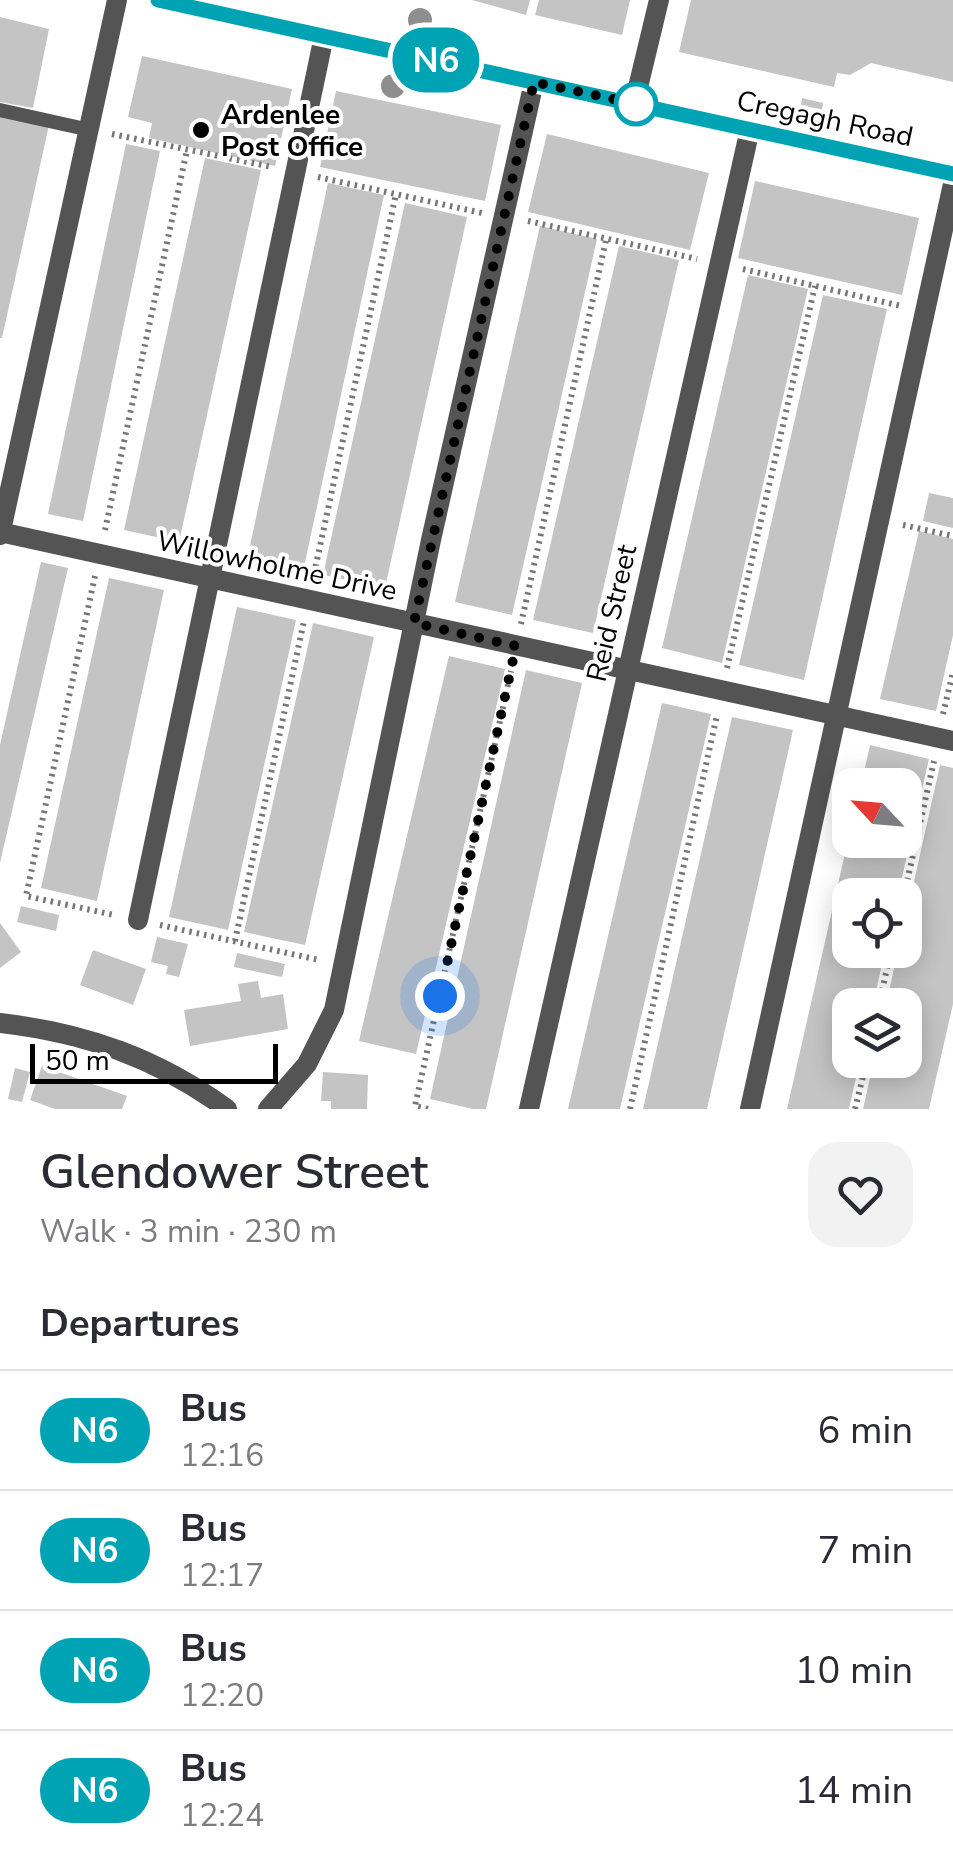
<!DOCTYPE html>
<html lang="en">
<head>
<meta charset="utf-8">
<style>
  :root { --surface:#fff; --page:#f2f2f3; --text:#2b2b33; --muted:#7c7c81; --line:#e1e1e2 }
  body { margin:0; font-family:"Nunito Sans",sans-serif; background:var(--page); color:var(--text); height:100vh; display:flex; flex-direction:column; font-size:38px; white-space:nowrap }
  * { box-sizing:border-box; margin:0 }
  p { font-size:32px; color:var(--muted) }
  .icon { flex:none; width:55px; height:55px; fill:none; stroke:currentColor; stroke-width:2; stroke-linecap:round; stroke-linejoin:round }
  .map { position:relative; height:1109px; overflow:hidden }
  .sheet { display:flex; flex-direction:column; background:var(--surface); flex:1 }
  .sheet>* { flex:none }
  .badge { padding:0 20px; border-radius:32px; font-size:35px; line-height:65px }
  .needle { width:65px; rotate:296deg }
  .controls { position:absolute; left:832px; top:768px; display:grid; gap:20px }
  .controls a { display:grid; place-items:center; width:90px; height:90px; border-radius:20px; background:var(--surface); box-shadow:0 5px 25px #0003; font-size:50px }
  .scale { position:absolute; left:30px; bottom:25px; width:248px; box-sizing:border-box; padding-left:10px; border:5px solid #000; border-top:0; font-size:28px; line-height:35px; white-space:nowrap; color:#000; -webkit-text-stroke:8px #fff; paint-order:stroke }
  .you { position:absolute; width:50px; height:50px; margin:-25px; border:8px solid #fff; border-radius:50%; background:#1a73e8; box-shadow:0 0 0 15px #1a73e833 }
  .map>.badge { position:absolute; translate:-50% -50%; box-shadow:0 0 0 5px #fff }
  h2 { padding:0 40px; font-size:38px; line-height:90px }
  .round { display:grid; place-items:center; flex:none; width:105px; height:105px; border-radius:30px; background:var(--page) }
  .overview { display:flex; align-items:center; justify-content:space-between; height:170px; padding:0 40px }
  h1 { font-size:48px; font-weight:600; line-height:75px }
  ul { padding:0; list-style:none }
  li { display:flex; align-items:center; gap:30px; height:120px; padding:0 40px; border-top:2px solid var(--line) }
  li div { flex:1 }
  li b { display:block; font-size:38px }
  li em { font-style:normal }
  li .badge { min-width:110px; font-weight:700; text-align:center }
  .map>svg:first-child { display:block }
  .building { fill:#c4c4c4 }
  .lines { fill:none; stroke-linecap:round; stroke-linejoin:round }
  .path { stroke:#767676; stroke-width:6; stroke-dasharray:2.5 5; stroke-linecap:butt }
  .service { stroke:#545454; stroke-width:14 }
  .minor { stroke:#545454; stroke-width:20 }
  .tertiary { stroke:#545454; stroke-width:20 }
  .tree { fill:#8e8e8e }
  .line-casing { stroke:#fff; stroke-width:22 }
  .line { stroke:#00a3b4; stroke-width:15 }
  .walk { stroke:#000; stroke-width:10; stroke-dasharray:0 18 }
  .stop-dot { fill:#fff; stroke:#00a3b4; stroke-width:5 }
  .poi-dot { fill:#000; stroke:#fff; stroke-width:4 }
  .labels { text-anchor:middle; stroke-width:8; stroke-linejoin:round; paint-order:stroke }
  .poi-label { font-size:28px; font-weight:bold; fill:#000; stroke:#fff; text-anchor:start }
  .street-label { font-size:28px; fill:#000; stroke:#fff }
</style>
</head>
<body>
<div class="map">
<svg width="953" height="1109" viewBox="0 0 953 1109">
  <rect width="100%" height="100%" fill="#fff"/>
  <path class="building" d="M 472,0 L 530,0 L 526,15 Z
    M 539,0 L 630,0 L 622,35 L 535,15 Z
    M 691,0 L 953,0 L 953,82 L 871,63 L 850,75 L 837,73 L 834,87 L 679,52 Z
    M 0,17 L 49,29 L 33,108 L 0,102 Z
    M 142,56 L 292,89 L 275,166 L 149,138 L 152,123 L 128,117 Z
    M 336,91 L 501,125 L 485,201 L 320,167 Z
    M 802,98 L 823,103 L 822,110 L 801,105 Z
    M 0,115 L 49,125 L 2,338 L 0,338 Z
    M 547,134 L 709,173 L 690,250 L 528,212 Z
    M 126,144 L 160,151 L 83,521 L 48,514 Z
    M 205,158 L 261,170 L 179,542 L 124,530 Z
    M 755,181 L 919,218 L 902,295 L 738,258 Z
    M 328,183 L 384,195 L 304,567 L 248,555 Z
    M 405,203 L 467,217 L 385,588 L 323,575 Z
    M 540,226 L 597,239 L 512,615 L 455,602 Z
    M 619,246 L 679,260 L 593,633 L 533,620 Z
    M 748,275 L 808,289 L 722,663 L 662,648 Z
    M 823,295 L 887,309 L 804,680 L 739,665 Z
    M 929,493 L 953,498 L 953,528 L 923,521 Z
    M 919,531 L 953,539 L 953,635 L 936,711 L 880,699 Z
    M 41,562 L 68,568 L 0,863 L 0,745 Z
    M 109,578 L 164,590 L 97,901 L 41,888 Z
    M 237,607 L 296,620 L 228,930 L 169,917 Z
    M 313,623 L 374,637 L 305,945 L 244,932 Z
    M 449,656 L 505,669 L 416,1054 L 359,1041 Z
    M 526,670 L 582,683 L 486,1109 L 473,1109 L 430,1099 Z
    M 662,703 L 711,714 L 639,1026 L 620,1109 L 568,1109 Z
    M 732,717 L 793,730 L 784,770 L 707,1109 L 643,1109 Z
    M 870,745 L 929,759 L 898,895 L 850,895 L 850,950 L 885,950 L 874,1001 L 873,1005 L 850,1005 L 850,1060 L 860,1060 L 849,1109 L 787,1109 L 848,840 L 905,840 L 905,785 L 861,785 Z
    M 940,765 L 953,768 L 953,1004 L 929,1109 L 863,1109 L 874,1060 L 905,1060 L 905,1005 L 886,1005 L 898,950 L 905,950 L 905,922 Z
    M 21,906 L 59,915 L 56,931 L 17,922 Z
    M 0,923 L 21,952 L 0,968 Z
    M 157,937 L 188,944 L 179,977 L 166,974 L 168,966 L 151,962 Z
    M 93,950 L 146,969 L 133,1005 L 80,985 Z
    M 237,953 L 285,964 L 282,977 L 234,967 Z
    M 258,981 L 261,998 L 283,994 L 288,1029 L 190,1046 L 184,1010 L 241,1001 L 238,984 Z
    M 42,1066 L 127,1096 L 122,1109 L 55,1109 L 30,1100 Z
    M 15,1068 L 30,1072 L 22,1102 L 8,1099 Z
    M 323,1072 L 368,1075 L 367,1109 L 331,1109 L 331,1101 L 321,1101 Z"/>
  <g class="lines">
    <path class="path" d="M 112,134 L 272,167
      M 318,177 L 482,213
      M 528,221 L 697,259
      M 743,269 L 901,306
      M 903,525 L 953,536
      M 105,530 L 187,150
      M 314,574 L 396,194
      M 95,576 L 26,896 L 114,915
      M 521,624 L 606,240
      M 727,668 L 815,286
      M 943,714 L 953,672
      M 904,895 L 934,761
      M 160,925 L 319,960
      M 235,941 L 304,621
      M 879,1005 L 891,950
      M 428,1109 L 415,1106 L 511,671
      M 630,1109 L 717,715
      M 855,1109 L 867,1060"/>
    <path class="service" d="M 0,110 L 90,130"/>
    <path class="minor" d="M 634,104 L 659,0
      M 0,532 L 953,741
      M 0,535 L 117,0
      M 138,920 L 324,36
      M 0,1023 C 86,1033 157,1058 227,1109
      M 268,1109 L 307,1064 L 334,1010 L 431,540 L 534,82
      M 529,1109 L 750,129
      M 750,1109 L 953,184"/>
    <path class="tertiary" d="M 158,0 L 953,174"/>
  </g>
  <g class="tree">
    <circle cx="420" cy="20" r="12"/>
    <circle cx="393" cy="86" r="12"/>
  </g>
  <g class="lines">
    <defs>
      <path id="line" d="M 158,0 L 953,174"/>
    </defs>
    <use href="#line" class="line-casing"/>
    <use href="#line" class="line"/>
    <path class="walk" d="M 440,996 L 516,646 L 414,623 L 534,82 L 636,104"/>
  </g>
  <circle class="stop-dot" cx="636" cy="104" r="20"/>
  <circle class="poi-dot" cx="201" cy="130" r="10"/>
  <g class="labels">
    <g class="poi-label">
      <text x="221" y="124">Ardenlee<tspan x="221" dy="32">Post Office</tspan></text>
    </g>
    <g class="street-label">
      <text transform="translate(825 118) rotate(12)" y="10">Cregagh Road</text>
      <text transform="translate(277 565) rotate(12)" y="10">Willowholme Drive</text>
      <text transform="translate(611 613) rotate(-77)" y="10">Reid Street</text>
    </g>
  </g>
</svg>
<div class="controls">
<a><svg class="needle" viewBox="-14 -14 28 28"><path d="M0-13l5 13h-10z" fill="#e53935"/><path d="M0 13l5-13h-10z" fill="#7c7c81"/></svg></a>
<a><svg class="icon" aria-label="locate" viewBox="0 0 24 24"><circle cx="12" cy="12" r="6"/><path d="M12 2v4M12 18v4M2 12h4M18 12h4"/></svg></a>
<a><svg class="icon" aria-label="layers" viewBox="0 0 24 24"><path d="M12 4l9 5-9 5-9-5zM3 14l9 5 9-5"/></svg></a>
</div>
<div class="scale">50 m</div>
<div class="you" style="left:440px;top:996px"></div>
<b class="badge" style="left:436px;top:60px;background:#00a3b4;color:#fff">N6</b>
</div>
<section class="sheet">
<div class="overview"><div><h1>Glendower Street</h1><p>Walk · 3 min · 230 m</p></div><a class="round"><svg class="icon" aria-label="heart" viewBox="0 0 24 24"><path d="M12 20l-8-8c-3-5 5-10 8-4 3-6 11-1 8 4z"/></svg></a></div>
<h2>Departures</h2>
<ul>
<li><span class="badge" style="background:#00a3b4;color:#fff">N6</span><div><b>Bus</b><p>12:16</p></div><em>6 min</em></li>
<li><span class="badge" style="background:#00a3b4;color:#fff">N6</span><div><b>Bus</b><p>12:17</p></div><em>7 min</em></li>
<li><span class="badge" style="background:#00a3b4;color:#fff">N6</span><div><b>Bus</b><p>12:20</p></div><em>10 min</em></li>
<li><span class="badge" style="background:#00a3b4;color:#fff">N6</span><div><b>Bus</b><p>12:24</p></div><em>14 min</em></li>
</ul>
</section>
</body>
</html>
